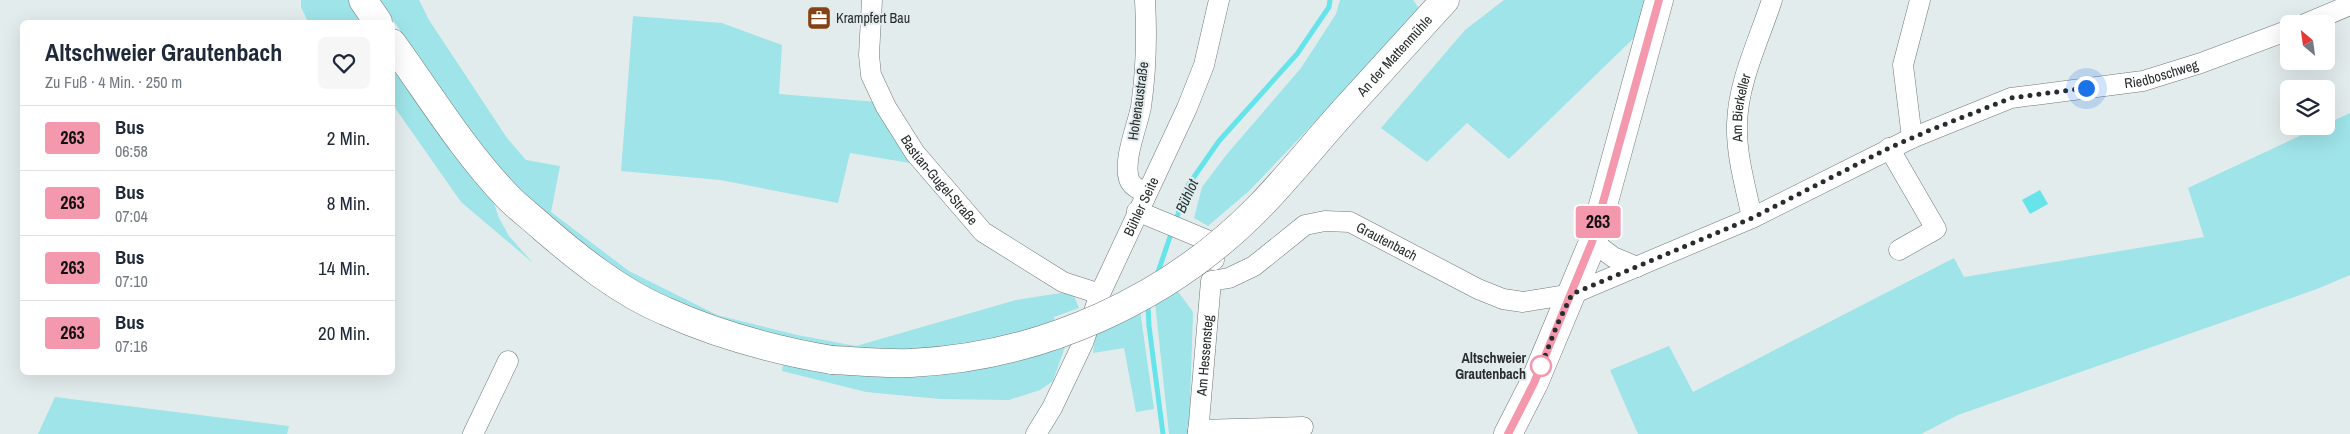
<!DOCTYPE html>
<html lang="de">
<head>
<meta charset="utf-8">
<style>
  :root { --surface:#fff; --page:#f6f6f7; --text:#1f2937; --muted:#747a83; --line:#e0e1e3 }
  body { margin:0; font-family:"Archivo Narrow",sans-serif; background:var(--page); color:var(--text); height:100vh; display:flex; flex-direction:column; font-size:19px; white-space:nowrap }
  * { box-sizing:border-box; margin:0 }
  p { font-size:16px; color:var(--muted) }
  .icon { flex:none; width:28px; height:28px; fill:none; stroke:currentColor; stroke-width:2; stroke-linecap:round; stroke-linejoin:round }
  .map { position:relative; flex:1; overflow:hidden }
  .details { position:absolute; left:20px; top:20px; width:375px; height:355px; display:flex; flex-direction:column; background:var(--surface); border-radius:8px; box-shadow:0 5px 20px #0002 }
  .details>* { flex:none }
  .badge { padding:0 10px; border-radius:4px; font-size:18px; line-height:32px }
  .needle { width:32px; rotate:331deg }
  .tools { position:absolute; left:2280px; top:15px; display:grid; gap:10px }
  .tools a { display:grid; place-items:center; width:55px; height:55px; border-radius:8px; background:var(--surface); box-shadow:0 5px 20px #0002; font-size:25px }
  .you { position:absolute; width:25px; height:25px; margin:-12px; border:4px solid #fff; border-radius:50%; background:#1a73e8; box-shadow:0 0 0 8px #1a73e833 }
  .map>.badge { position:absolute; translate:-50% -50%; box-shadow:0 0 0 2px #fff }
  .round { display:grid; place-items:center; flex:none; width:52px; height:52px; border-radius:8px; background:var(--page) }
  .overview { display:flex; align-items:center; justify-content:space-between; height:85px; padding:0 25px }
  h1 { font-size:24px; font-weight:700; line-height:38px }
  ul { padding:0; list-style:none }
  li { display:flex; align-items:center; gap:15px; height:65px; padding:0 25px; border-top:1px solid var(--line) }
  li div { flex:1 }
  li b { display:block; font-size:19px }
  li em { font-style:normal }
  li .badge { min-width:55px; font-weight:700; text-align:center }
  .map>svg:first-child { display:block }
  .green { fill:#9ee4e8 }
  .water { fill:#66e4ea }
  .lines { fill:none; stroke-linecap:round; stroke-linejoin:round }
  .stream { stroke:#66e4ea; stroke-width:5 }
  .street-casing { stroke:#6f7878; stroke-width:21 }
  .secondary-casing { stroke:#6f7878; stroke-width:29 }
  .street { stroke:#fff; stroke-width:20 }
  .secondary { stroke:#fff; stroke-width:28 }
  .secondary-bridge-casing { stroke:#6f7878; stroke-width:29; stroke-linecap:butt }
  .secondary-bridge { stroke:#fff; stroke-width:28 }
  .line-casing { stroke:#fff; stroke-width:11 }
  .line { stroke:#f498ae; stroke-width:8 }
  .walk { stroke:#282c2c; stroke-width:5; stroke-dasharray:0 9 }
  .stop-dot { fill:#fff; stroke:#f498ae; stroke-width:2.5 }
  .labels { text-anchor:middle; stroke-width:4; stroke-linejoin:round; paint-order:stroke }
  .poi-label { font-size:14px; fill:#282c2c; stroke:#e3eced; text-anchor:start }
  .street-label { font-size:14px; fill:#282c2c; stroke:#e3eced }
  .stop-label { font-size:14px; font-weight:bold; fill:#282c2c; stroke:#e3eced; text-anchor:end }
  .water-label { font-size:15px; font-style:italic; fill:#1e3536; stroke:#e3eced }
</style>
</head>
<body>
<div class="map">
<svg width="2350" height="434" viewBox="0 0 2350 434">
  <rect width="100%" height="100%" fill="#e3eced"/>
  <path class="green" d="M 301,0 L 355,0 L 370,22 L 308,22 L 301,7 Z
    M 379,0 L 419,0 L 429,20 L 507,138 L 526,160 L 560,166 L 551,212 L 629,271 L 717,315 L 797,335 L 856,346 L 1016,300 L 1067,292 L 1074,296 L 1079,308 L 1054,317 L 1055,323 L 1028,331 L 960,345 L 900,351 L 858,352 L 780,340 L 666,300 L 587,252 L 509,181 L 463,121 Z
    M 1340,0 L 1413,0 L 1421,11 L 1249,191 L 1208,226 L 1194,218 L 1202,187 L 1227,154 L 1301,68 L 1336,14 Z
    M 1504,0 L 1647,0 L 1639,33 L 1509,159 L 1467,123 L 1427,162 L 1381,128 L 1465,30 Z
    M 633,16 L 722,23 L 782,45 L 779,94 L 877,102 L 916,164 L 850,153 L 838,203 L 720,180 L 621,171 Z
    M 392,56 L 489,189 L 499,218 L 509,236 L 533,263 L 461,202 L 393,105 Z
    M 2350,113 L 2350,275 L 2317,289 L 1958,415 L 1921,434 L 1638,434 L 1610,370 L 1669,346 L 1693,392 L 1954,258 L 1964,277 L 2204,237 L 2188,188 L 2321,126 L 2326,126 L 2326,124 Z
    M 1177,290 L 1193,312 L 1189,434 L 1169,434 L 1155,302 Z
    M 1140,310 L 1154,409 L 1136,412 L 1124,348 L 1093,353 L 1096,332 Z
    M 1066,344 L 1053,381 L 1040,390 L 1009,400 L 940,399 L 866,392 L 782,371 L 783,364 L 834,375 L 867,374 Z
    M 55,397 L 289,426 L 287,434 L 38,434 Z"/>
  <path class="water" d="M 2040,190 L 2048,204 L 2030,214 L 2022,200 Z"/>
  <g class="lines">
    <path class="stream" d="M 1175,223 L 1187,187 L 1219,141 L 1297,54 L 1329,7 L 1330,0
      M 1157,275 L 1172,231
      M 1149,302 L 1148,307 L 1149,326 L 1163,434"/>
    <defs>
      <g id="street">
        <path id="s1" d="M 872,0 L 869,55 L 871,75 L 886,107 L 915,153 L 983,232 L 1063,282 L 1100,294"/>
        <path d="M 1145,0 C 1147,35 1146,72 1141,107 C 1137,127 1123,160 1129,179 C 1131,186 1140,190 1146,193"/>
        <path d="M 2305,24 L 2350,5"/>
        <path d="M 1912,138 L 1903,65 L 1920,0"/>
        <path d="M 1889,148 L 1936,229 L 1899,250"/>
        <path d="M 1137,211 L 1209,241 L 1214,260"/>
        <path id="s2" d="M 1752,218 C 1746,188 1736,156 1737,124 C 1738,82 1759,40 1772,0"/>
        <path d="M 1593,242 L 1613,257 L 1637,267"/>
        <path d="M 1198,430 L 1303,427"/>
        <path d="M 473,434 L 508,361"/>
        <path id="s3" d="M 1036,434 L 1052,408 L 1083,343 L 1100,294 L 1187,108 L 1204,65 L 1219,0"/>
        <path id="s4" d="M 1198,434 L 1211,281 L 1229,278 L 1254,266 L 1305,225 L 1325,221 L 1350,222 L 1478,289 L 1503,299 L 1523,302 L 1572,294 L 1752,218 L 1912,138 L 2011,98 L 2143,81 L 2201,63 L 2289,30"/>
      </g>
      <g id="secondary">
        <path d="M 363,0 L 378,22"/>
        <path d="M 392,43 C 429,94 463,150 506,195 C 517,207 531,217 543,228 C 579,259 620,292 665,311 C 718,335 774,350 832,360"/>
        <path id="s5" d="M 1344,111 L 1445,0"/>
        <path d="M 1508,434 L 1534,383 L 1593,242 L 1659,0"/>
      </g>
    </defs>
    <use href="#street" class="street-casing"/>
    <use href="#secondary" class="secondary-casing"/>
    <use href="#street" class="street"/>
    <use href="#secondary" class="secondary"/>
    <defs>
      <path id="secondary-bridge" d="M 832,360 C 858,361 885,364 911,363 C 1042,357 1170,299 1261,205 C 1290,175 1316,142 1344,111"/>
    </defs>
    <use href="#secondary-bridge" class="secondary-bridge-casing"/>
    <use href="#secondary-bridge" class="secondary-bridge"/>
  </g>
  <g class="lines">
    <defs>
      <path id="line" d="M 1508,434 L 1534,383 L 1592,242 L 1659,0"/>
    </defs>
    <use href="#line" class="line-casing"/>
    <use href="#line" class="line"/>
    <path class="walk" d="M 1541,366 L 1540,369 L 1557,325 L 1572,294 L 1752,218 L 1889,148 L 1928,131 L 2011,98 L 2086,88"/>
  </g>
  <defs>
    <symbol id="office-square" viewBox="-11 -11 22 22"><rect x="-9" y="-9" width="18" height="18" rx="4" fill="#854114" stroke="#e3eced"/><path d="M-6-3h4V-5.5h4V-3h4V5H-6ZM-1-4.5V-3h2v-1.5ZM-6 0V1H6V0Z" fill="#fff"/></symbol>
  </defs>
  <g fill-rule="evenodd">
    <use href="#office-square" x="805" y="4" width="28" height="28"/>
  </g>
  <circle class="stop-dot" cx="1541" cy="366" r="10"/>
  <g class="labels">
    <g class="poi-label">
      <text x="836" y="23">Krampfert Bau</text>
    </g>
    <g class="street-label">
      <text dy="5" stroke="none"><textPath href="#s5" startOffset="75">An der Mattenmühle</textPath></text>
      <text dy="5" stroke="none"><textPath href="#s4" startOffset="1185">Riedboschweg</textPath></text>
      <text transform="translate(1138 101) rotate(-82)" y="5">Hohenaustraße</text>
      <text dy="5" stroke="none"><textPath href="#s2" startOffset="112">Am Bierkeller</textPath></text>
      <text dy="5" stroke="none"><textPath href="#s1" startOffset="201">Bastian-Gugel-Straße</textPath></text>
      <text dy="5" stroke="none"><textPath href="#s3" startOffset="251">Bühler Seite</textPath></text>
      <text dy="5" stroke="none"><textPath href="#s4" startOffset="352">Grautenbach</textPath></text>
      <text dy="5" stroke="none"><textPath href="#s4" startOffset="79">Am Hessensteg</textPath></text>
    </g>
    <g class="stop-label">
      <text x="1526" y="363">Altschweier<tspan x="1526" dy="16">Grautenbach</tspan></text>
    </g>
    <g class="water-label">
      <text transform="translate(1187 196) rotate(-66)" y="5">Bühlot</text>
    </g>
  </g>
</svg>
<div class="tools">
<a><svg class="needle" viewBox="-14 -14 28 28"><path d="M0-13l5 13h-10z" fill="#e53935"/><path d="M0 13l5-13h-10z" fill="#747a83"/></svg></a>
<a><svg class="icon" aria-label="layers" viewBox="0 0 24 24"><path d="M12 4l9 5-9 5-9-5zM3 14l9 5 9-5"/></svg></a>
</div>
<div class="you" style="left:2086px;top:88px"></div>
<b class="badge" style="left:1598px;top:222px;background:#f498ae;color:#111">263</b>
<section class="details">
<div class="overview"><div><h1>Altschweier Grautenbach</h1><p>Zu Fuß · 4 Min. · 250 m</p></div><a class="round"><svg class="icon" aria-label="heart" viewBox="0 0 24 24"><path d="M12 20l-8-8c-3-5 5-10 8-4 3-6 11-1 8 4z"/></svg></a></div>
<ul>
<li><span class="badge" style="background:#f498ae;color:#111">263</span><div><b>Bus</b><p>06:58</p></div><em>2 Min.</em></li>
<li><span class="badge" style="background:#f498ae;color:#111">263</span><div><b>Bus</b><p>07:04</p></div><em>8 Min.</em></li>
<li><span class="badge" style="background:#f498ae;color:#111">263</span><div><b>Bus</b><p>07:10</p></div><em>14 Min.</em></li>
<li><span class="badge" style="background:#f498ae;color:#111">263</span><div><b>Bus</b><p>07:16</p></div><em>20 Min.</em></li>
</ul>
</section>
</div>
</body>
</html>
